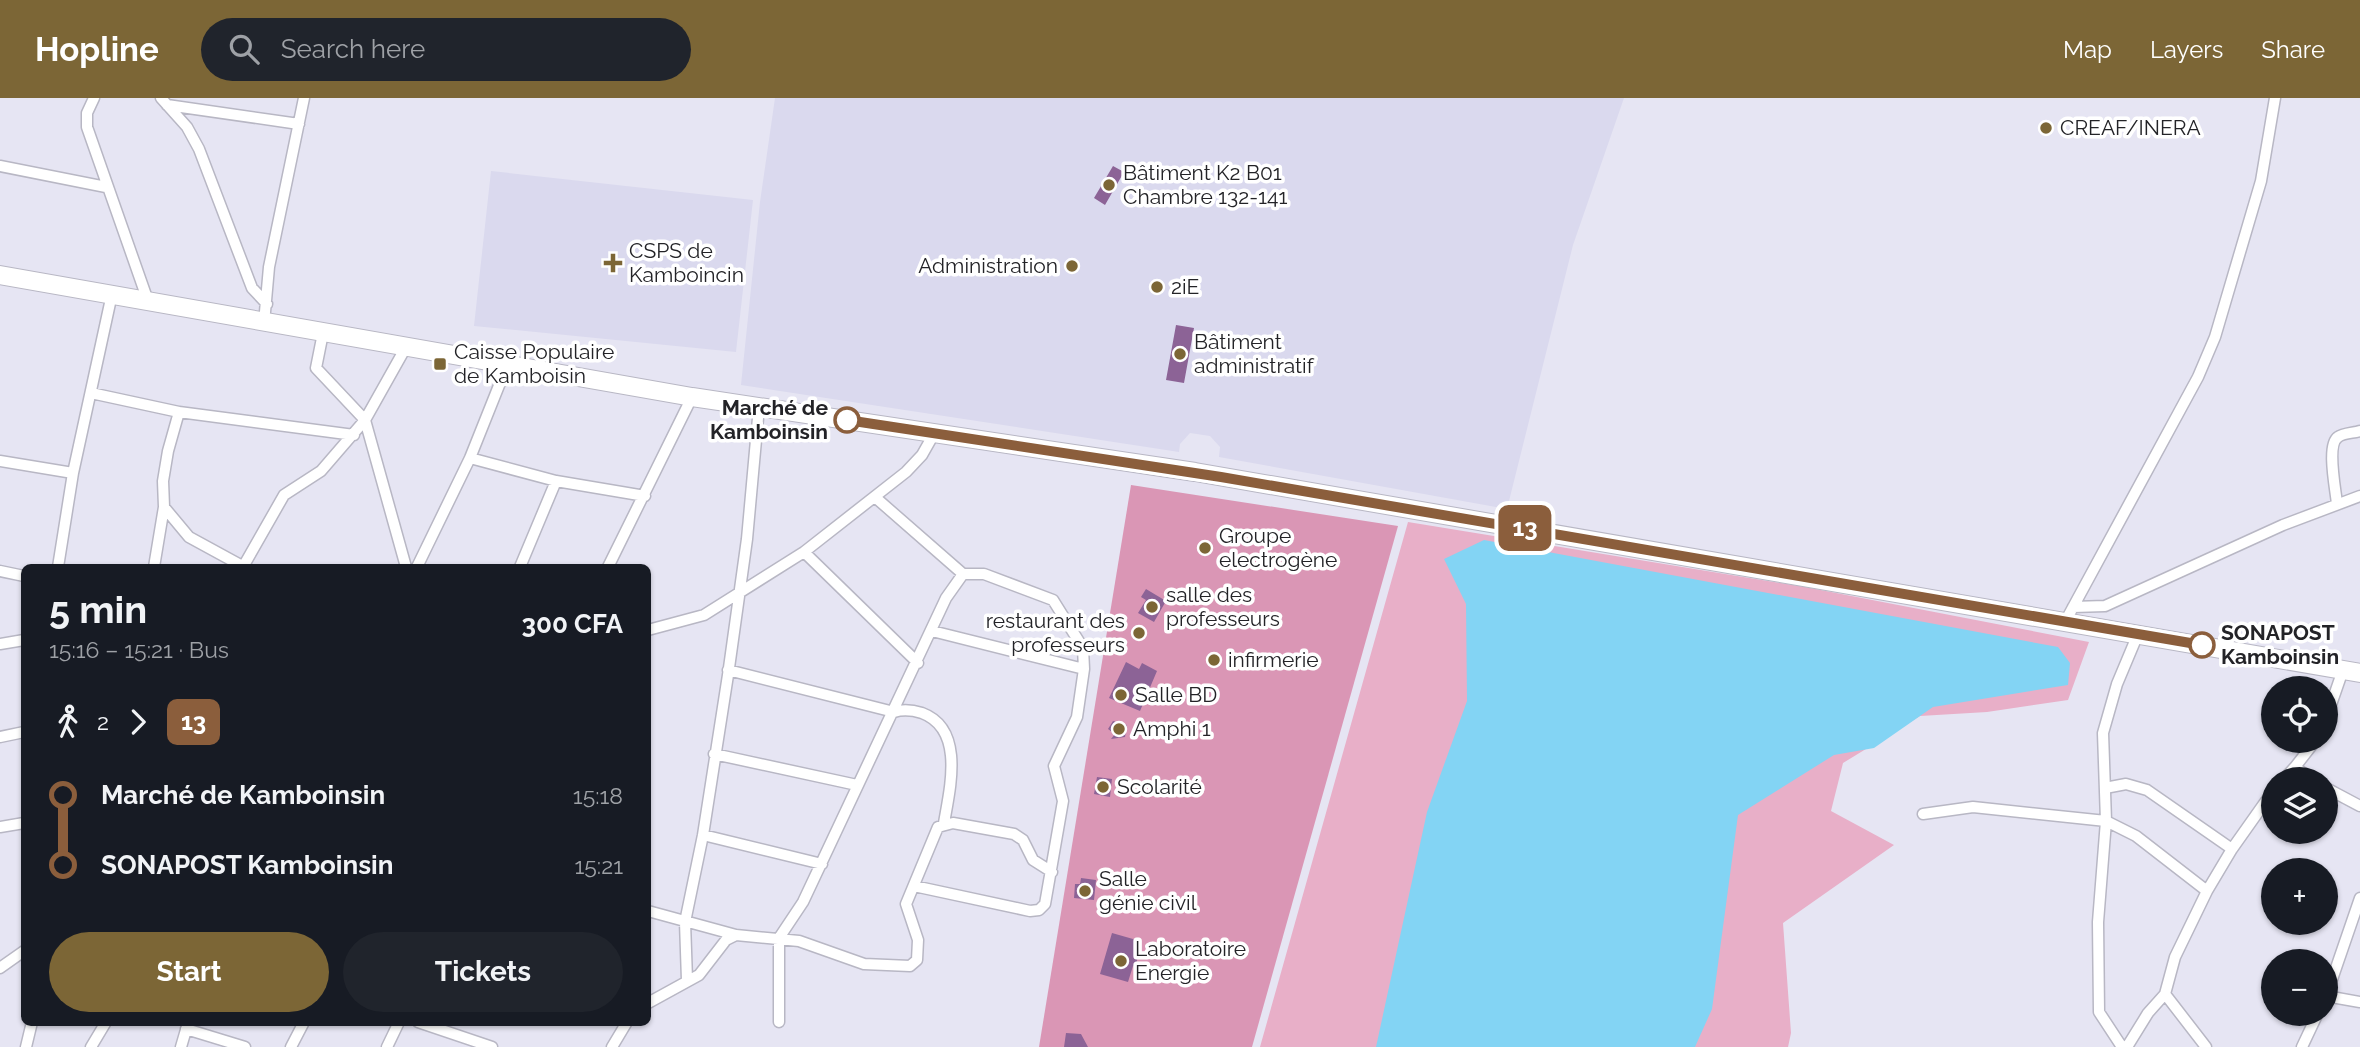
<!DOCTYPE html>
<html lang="en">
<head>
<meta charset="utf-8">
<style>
  :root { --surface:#171b24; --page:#20242c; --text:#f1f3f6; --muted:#9ea1a6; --accent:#7c6636 }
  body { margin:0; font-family:Raleway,sans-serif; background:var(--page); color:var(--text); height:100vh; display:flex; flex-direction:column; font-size:26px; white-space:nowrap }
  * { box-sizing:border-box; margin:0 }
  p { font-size:23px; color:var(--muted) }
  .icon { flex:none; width:38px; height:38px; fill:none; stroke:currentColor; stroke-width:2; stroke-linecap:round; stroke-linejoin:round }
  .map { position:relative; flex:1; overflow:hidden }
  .side { position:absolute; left:21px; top:466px; width:630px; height:462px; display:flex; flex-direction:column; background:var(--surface); border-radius:10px; box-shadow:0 2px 5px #0004 }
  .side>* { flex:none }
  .badge { padding:0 14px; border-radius:10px; font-size:24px; line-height:46px }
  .tools { position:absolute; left:2261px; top:578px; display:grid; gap:14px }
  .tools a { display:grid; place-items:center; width:77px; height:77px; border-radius:50%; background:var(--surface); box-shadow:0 2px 5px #0004; font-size:35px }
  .map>.badge { position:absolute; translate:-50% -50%; box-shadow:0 0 0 4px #fff }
  .legs { display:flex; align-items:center; gap:10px; height:77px; padding:0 28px; font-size:23px }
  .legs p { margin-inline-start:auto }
  .overview { display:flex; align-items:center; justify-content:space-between; height:119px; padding:0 28px }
  h1 { font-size:38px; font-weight:700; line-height:52px }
  .primary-button { display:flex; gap:14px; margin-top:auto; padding:14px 28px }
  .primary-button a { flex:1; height:80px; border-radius:42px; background:var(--accent); color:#fff; font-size:28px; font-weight:700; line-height:80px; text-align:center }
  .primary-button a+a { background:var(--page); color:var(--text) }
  ul { padding:0 28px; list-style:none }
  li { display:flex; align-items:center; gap:24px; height:70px; font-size:26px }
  li i { display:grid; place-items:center; width:10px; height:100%; margin:0 9px; background:currentColor }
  li i::after { content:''; width:18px; height:18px; margin:-9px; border:5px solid; border-radius:50%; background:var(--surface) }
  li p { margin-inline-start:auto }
  li:first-child i { background:linear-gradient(#0000 50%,currentColor 0) }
  li:last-child i { background:linear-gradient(currentColor 50%,#0000 0) }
  header { display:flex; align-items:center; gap:42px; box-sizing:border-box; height:98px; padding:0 35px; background:var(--accent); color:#fff }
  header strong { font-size:33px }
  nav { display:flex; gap:38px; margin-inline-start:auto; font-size:24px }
  .search { width:490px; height:63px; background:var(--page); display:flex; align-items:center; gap:18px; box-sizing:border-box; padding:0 24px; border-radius:38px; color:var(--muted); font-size:26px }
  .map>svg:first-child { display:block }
  .built { fill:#dad9ee }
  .green { fill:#e8afc8 }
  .forest { fill:#da96b5 }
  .water { fill:#83d4f4 }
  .building { fill:#8c6396 }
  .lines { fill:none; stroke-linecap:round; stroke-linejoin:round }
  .street-casing { stroke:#b8b7c4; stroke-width:13 }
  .primary-casing { stroke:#b8b7c4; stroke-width:20 }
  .street { stroke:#fff; stroke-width:10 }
  .primary { stroke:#fff; stroke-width:18 }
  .line-1-casing { stroke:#fff; stroke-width:16 }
  .line-1 { stroke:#8b5e3c; stroke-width:10 }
  .poi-dot { fill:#7c6636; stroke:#fff; stroke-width:2.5 }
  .stop-1-dot { fill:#fff; stroke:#8b5e3c; stroke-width:3.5 }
  .labels { text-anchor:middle; stroke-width:7; stroke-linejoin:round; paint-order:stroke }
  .poi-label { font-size:21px; fill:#232327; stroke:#fff; text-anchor:start }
  .stop-label { font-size:21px; font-weight:bold; fill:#232327; stroke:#fff; text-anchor:end }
</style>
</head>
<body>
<header>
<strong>Hopline</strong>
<div class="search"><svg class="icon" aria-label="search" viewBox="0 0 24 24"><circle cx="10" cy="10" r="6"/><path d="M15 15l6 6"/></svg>Search here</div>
<nav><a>Map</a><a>Layers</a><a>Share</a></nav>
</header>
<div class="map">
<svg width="2360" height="949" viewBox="0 0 2360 949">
  <rect width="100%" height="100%" fill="#e6e5f3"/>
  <path class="built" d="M 775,0 L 1624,0 L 1573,147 L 1507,411 L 1219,359 L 1220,349 L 1210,338 L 1190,335 L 1180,346 L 1179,354 L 741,287 L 760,104 Z
    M 491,73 L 753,102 L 736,254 L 474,228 Z"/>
  <path class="green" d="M 1408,424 L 1805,489 L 2089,544 L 2068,602 L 1987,614 L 1920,618 L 1843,665 L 1831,713 L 1894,747 L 1783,825 L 1791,935 L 1788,949 L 1260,949 Z"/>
  <path class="forest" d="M 1131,387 L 1398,428 L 1252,949 L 1039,949 Z"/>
  <path class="water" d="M 1484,442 L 2058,549 L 2070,565 L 2068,587 L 1933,609 L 1874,650 L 1834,657 L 1738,717 L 1712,911 L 1695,949 L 1376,949 L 1427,714 L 1467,603 L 1466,506 L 1444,461 Z"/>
  <path class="building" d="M 1113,68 L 1124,74 L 1105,107 L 1094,100 Z
    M 1176,227 L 1194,230 L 1184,285 L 1166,282 Z
    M 1146,491 L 1166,503 L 1154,524 L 1138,515 L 1146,502 L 1141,499 Z
    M 1126,564 L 1139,571 L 1142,565 L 1157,573 L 1140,613 L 1109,600 Z
    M 1113,623 L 1127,627 L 1125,639 L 1111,641 L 1115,636 L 1108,631 Z
    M 1097,679 L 1112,681 L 1110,699 L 1094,696 Z
    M 1081,780 L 1096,782 L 1094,802 L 1074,800 L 1075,786 L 1080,786 Z
    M 1112,835 L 1140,843 L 1136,869 L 1133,868 L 1128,884 L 1100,876 Z
    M 1066,935 L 1081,936 L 1088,949 L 1064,949 Z"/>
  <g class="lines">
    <defs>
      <path id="street" d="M 94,0 L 87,15 L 87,29 L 148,203
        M 161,0 L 187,29 L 199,51 L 252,190 L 267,206
        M 167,7 L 299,26
        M 0,68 L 106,89
        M 264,225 L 269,169 L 304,0
        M 91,295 L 179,314
        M 470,360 L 556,383 L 645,398
        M 0,363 L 73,375 L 112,196
        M 876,400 L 963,476
        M 2337,406 C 2336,393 2326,347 2338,339 C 2343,335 2354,335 2360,333
        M 164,409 L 189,439 L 244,469
        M 804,454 L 918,565
        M 58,469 L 73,375
        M 154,469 L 164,409 L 163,383 L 168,353 L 179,314 L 354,337
        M 243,469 L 284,397 L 321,373 L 365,322 L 316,270 L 323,235
        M 406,469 L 365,322 L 406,249
        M 417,469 L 470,360 L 508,265
        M 520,469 L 556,383
        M 608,469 L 692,299
        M 0,473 L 24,478
        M 2073,509 L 2105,508 L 2283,427 L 2360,398
        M 2065,524 L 2198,279 L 2215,239 L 2261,83 L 2275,0
        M 648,532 L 704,517 L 804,454 L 906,374 L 922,357 L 935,334
        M 2138,536 L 2117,586 L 2103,635 L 2106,723 L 2136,738 L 2207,793
        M 0,546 L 24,542
        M 728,572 L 894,614 C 904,611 912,612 922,615 C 965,631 950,690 944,725
        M 2326,621 L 2343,572
        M 0,639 L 24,634
        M 714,656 L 857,687
        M 2284,681 L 2295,669
        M 2311,681 L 2295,669 L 2316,642
        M 2105,690 L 2126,686 L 2147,692 L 2232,751
        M 2326,690 L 2360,708
        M 1923,716 L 1973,709 L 2106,723 L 2098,824 L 2099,914 L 2122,949
        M 0,729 L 24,725
        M 703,737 L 822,766
        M 914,788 L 1030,813 L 1039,812 L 1045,806 L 1063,703 L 1054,668 L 1077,619 L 1084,571 L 932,533
        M 648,813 L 736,837 L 799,843 L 864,866 L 910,868 L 917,862 L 918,842 L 906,806 L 938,729 L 953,725 L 1014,736 L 1023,742 L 1033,762 L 1052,774
        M 0,870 L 24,853
        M 687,882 L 685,824 L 703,737 L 728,577 L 747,441 L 759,309
        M 2165,896 L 2206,949
        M 2326,898 L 2360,904
        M 2326,899 L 2360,800
        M 648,905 L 699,877 L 726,842 L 736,837
        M 418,924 L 492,949
        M 779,924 L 779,840 L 803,804 L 946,500 L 963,476 L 984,476 L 1053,502 L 1083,550 L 1084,571
        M 186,931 L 245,949
        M 26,949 L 32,924
        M 91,949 L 106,924
        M 181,949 L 188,925
        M 291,949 L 304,924
        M 387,949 L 399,924
        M 612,949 L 627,924
        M 2127,949 L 2148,915 L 2165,896 L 2175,859 L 2207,793 L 2232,751 L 2273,693
        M 2302,949 L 2318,915"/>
      <path id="primary" d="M 0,177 L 692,299 L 1195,374 L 2360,575"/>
    </defs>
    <use href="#street" class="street-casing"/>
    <use href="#primary" class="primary-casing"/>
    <use href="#street" class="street"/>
    <use href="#primary" class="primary"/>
  </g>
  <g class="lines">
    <defs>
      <path id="line-1" d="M 847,322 L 1221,379 L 2202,547"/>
    </defs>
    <use href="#line-1" class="line-1-casing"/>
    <use href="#line-1" class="line-1"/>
  </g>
  <g class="poi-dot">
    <circle cx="2046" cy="30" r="7"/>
    <circle cx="1109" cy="87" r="7"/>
    <path d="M609.5 154.5h7v7h7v7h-7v7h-7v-7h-7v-7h7z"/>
    <circle cx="1072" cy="168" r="7"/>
    <circle cx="1157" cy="189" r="7"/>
    <circle cx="1180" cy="256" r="7"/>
    <rect x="433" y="259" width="14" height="14" rx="3.5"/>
    <circle cx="1205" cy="450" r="7"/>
    <circle cx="1152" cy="509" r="7"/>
    <circle cx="1139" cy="535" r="7"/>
    <circle cx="1214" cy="562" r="7"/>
    <circle cx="1121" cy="597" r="7"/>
    <circle cx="1119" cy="631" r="7"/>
    <circle cx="1103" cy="689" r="7"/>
    <circle cx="1085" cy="793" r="7"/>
    <circle cx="1121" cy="863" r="7"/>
  </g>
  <g class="stop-1-dot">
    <circle cx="847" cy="322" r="12"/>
    <circle cx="2202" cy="547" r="12"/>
  </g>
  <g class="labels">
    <g class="poi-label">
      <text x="2060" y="37">CREAF/INERA</text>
      <text x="1123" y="82">Bâtiment K2 B01<tspan x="1123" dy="24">Chambre 132-141</tspan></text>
      <text x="629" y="160">CSPS de<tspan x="629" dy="24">Kamboincin</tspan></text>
      <text x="1058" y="175" text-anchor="end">Administration</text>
      <text x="1171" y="196">2iE</text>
      <text x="1194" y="251">Bâtiment<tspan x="1194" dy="24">administratif</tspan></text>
      <text x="454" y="261">Caisse Populaire<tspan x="454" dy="24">de Kamboisin</tspan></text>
      <text x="1219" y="445">Groupe<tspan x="1219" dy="24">electrogène</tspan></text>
      <text x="1166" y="504">salle des<tspan x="1166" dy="24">professeurs</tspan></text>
      <text x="1125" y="530" text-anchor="end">restaurant des<tspan x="1125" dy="24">professeurs</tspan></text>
      <text x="1228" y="569">infirmerie</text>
      <text x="1135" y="604">Salle BD</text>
      <text x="1133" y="638">Amphi 1</text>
      <text x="1117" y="696">Scolarité</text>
      <text x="1099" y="788">Salle<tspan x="1099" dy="24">génie civil</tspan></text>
      <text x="1135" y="858">Laboratoire<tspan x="1135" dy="24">Energie</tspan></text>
    </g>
    <g class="stop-label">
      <text x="828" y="317">Marché de<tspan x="828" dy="24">Kamboinsin</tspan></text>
      <text x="2221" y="542" text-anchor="start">SONAPOST<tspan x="2221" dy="24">Kamboinsin</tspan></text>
    </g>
  </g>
</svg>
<div class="tools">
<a><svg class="icon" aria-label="locate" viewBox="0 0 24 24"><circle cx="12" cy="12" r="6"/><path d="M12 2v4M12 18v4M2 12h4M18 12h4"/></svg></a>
<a><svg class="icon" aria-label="layers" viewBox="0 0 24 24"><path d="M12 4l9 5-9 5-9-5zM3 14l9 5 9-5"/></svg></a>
<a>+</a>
<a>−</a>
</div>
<b class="badge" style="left:1525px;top:430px;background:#8b5e3c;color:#fff">13</b>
<section class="side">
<div class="overview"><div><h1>5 min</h1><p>15:16 – 15:21 · Bus</p></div><b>300 CFA</b></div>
<div class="legs"><svg class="icon" aria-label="walk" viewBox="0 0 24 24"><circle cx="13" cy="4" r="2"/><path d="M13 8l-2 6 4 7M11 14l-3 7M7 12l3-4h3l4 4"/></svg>2<svg class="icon" aria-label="forward" viewBox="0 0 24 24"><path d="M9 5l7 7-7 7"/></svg><b class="badge" style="background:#8b5e3c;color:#fff">13</b></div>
<ul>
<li><i style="color:#8b5e3c"></i><b>Marché de Kamboinsin</b><p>15:18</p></li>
<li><i style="color:#8b5e3c"></i><b>SONAPOST Kamboinsin</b><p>15:21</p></li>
</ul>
<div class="primary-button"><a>Start</a><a>Tickets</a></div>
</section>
</div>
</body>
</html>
